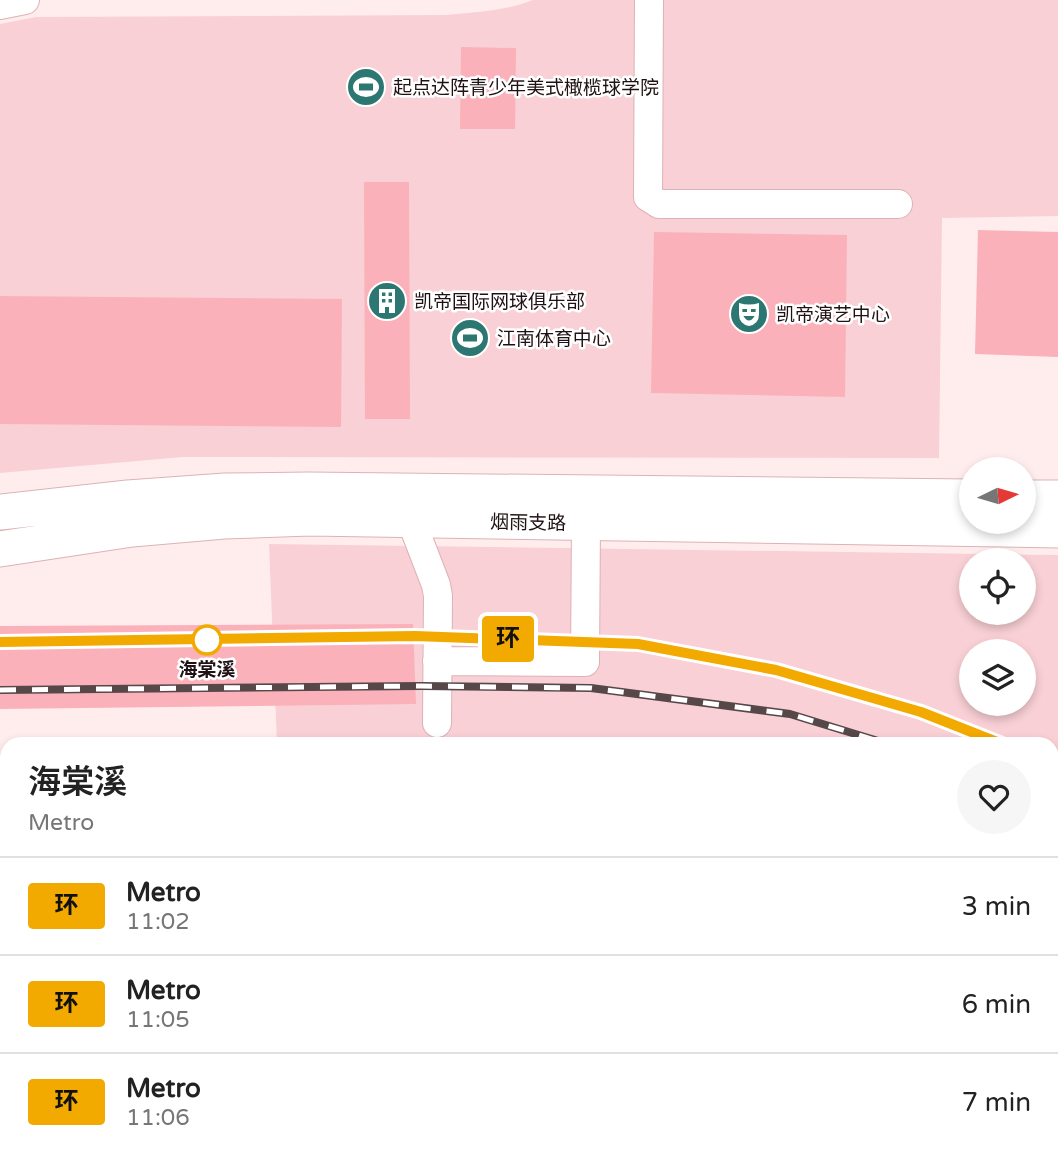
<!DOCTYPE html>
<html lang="en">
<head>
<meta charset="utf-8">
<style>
  :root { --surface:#fff; --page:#f6f6f6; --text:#222; --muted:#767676; --line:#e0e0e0 }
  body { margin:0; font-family:"Varela Round","Noto Sans SC",sans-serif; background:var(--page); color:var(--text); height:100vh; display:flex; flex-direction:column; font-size:26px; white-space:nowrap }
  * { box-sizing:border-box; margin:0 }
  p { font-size:23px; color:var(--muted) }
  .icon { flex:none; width:38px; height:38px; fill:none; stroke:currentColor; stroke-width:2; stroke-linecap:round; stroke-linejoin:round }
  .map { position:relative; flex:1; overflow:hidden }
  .panel { position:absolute; left:0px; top:737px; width:1059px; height:429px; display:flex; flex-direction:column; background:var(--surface); border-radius:21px 21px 0 0; box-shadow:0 4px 10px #0003 }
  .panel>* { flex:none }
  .badge { padding:0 14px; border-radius:5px; font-size:24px; line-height:46px }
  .needle { width:46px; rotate:85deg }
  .tools { position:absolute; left:959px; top:457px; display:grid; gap:14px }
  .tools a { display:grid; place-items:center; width:77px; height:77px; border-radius:50%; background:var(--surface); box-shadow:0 4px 10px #0003; font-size:35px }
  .map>.badge { position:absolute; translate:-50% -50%; box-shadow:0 0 0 4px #fff }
  .round { display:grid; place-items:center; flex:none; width:74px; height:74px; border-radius:37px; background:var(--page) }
  .head { display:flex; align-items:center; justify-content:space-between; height:119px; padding:0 28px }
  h1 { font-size:33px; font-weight:600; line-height:52px }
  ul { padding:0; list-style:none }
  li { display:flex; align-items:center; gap:21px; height:98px; padding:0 28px; border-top:2px solid var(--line) }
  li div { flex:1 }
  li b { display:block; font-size:26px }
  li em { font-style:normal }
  li .badge { min-width:77px; font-weight:700; text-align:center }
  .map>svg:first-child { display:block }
  .green { fill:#f9d0d5; fill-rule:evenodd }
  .building { fill:#fbb1ba }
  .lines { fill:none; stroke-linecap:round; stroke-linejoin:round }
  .minor-casing { stroke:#dcb2b6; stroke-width:30 }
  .major-casing { stroke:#dcb2b6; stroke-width:37 }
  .minor { stroke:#fff; stroke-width:28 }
  .major { stroke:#fff; stroke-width:35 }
  .rail-casing { stroke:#564749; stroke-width:8 }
  .rail { stroke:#fff; stroke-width:5; stroke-dasharray:16; stroke-linecap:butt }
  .line-casing { stroke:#fff; stroke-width:16 }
  .line { stroke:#f2a900; stroke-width:10 }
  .stop-dot { fill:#fff; stroke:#f2a900; stroke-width:3.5 }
  .labels { text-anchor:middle; stroke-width:5; stroke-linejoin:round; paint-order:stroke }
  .poi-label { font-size:19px; fill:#201214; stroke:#fff; text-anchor:start }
  .street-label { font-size:19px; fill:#201214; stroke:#fff }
  .stop-label { font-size:19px; font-weight:bold; fill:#201214; stroke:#fff }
</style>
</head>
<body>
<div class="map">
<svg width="1058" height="1164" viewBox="0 0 1058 1164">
  <rect width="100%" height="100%" fill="#ffedee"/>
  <path class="green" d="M 533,0 L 1058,0 L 1058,216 L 942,218 L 939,458 L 183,457 L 0,473 L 0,24 L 36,17 L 446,15 C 475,12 505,11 533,0 Z
    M 269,544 L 1058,555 L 1058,1060 L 1052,1066 L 1052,744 L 277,744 ZM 971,560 L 1024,560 L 1024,612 L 971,612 ZM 971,651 L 1024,651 L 1024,704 L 971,704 Z
    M 486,1159 L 883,1159 L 881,1164 L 497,1164 Z"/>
  <path class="building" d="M 461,47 L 516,48 L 515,129 L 460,129 Z
    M 364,182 L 409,182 L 410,419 L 365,419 Z
    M 978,230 L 1058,232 L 1058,357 L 975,354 Z
    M 654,232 L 847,235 L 845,397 L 651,393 Z
    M 0,296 L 342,299 L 341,427 L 0,424 Z
    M 413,624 L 416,704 L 0,709 L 0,626 Z"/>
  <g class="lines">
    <defs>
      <path id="minor" d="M 649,0 L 648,197 L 659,204 L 898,204
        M 0,5 L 25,0
        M 411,520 L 436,585 L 438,596 L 437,723
        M 437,661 L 585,662 L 586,522
        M 0,1012 L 7,1014
        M 0,1033 L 7,1035
        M 1052,1091 L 1058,1087
        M 405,1158 L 418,1164
        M 453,1158 L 464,1164
        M 10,1164 L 12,1158
        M 900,1164 L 902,1158"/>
      <path id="major" d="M 1024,498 L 1058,498
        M 0,512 L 128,498 L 225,491 L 308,490 L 971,497
        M 0,549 L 132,529 L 224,521 L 310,518 L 1058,530"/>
    </defs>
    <use href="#minor" class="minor-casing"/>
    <use href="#major" class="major-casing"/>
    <use href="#minor" class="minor"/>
    <use href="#major" class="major"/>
    <defs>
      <path id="rail" d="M 0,642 L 415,636 L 638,644 L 776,669 L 921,713 L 1003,744
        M 0,690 L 421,686 L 591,688 L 790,714 L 888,744
        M 1052,764 L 1058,767
        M 1052,799 L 1058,802"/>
    </defs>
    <use href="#rail" class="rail-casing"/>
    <use href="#rail" class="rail"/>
  </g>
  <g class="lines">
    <defs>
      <path id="line" d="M 0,642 L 415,636 L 638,644 L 776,670 L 921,712 L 1002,744"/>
    </defs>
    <use href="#line" class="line-casing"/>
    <use href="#line" class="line"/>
  </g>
  <defs>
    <symbol id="stadium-disc" viewBox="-11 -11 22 22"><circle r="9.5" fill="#2d7773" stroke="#fff"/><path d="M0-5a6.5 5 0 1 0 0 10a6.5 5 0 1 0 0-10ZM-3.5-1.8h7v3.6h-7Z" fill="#fff"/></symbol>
    <symbol id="building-disc" viewBox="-11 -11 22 22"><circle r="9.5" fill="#2d7773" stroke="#fff"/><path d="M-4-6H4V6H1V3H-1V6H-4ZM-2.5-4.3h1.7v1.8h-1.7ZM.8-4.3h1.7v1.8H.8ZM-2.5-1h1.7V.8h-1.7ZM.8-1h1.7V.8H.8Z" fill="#fff"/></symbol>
    <symbol id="theatre-disc" viewBox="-11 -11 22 22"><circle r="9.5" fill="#2d7773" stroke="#fff"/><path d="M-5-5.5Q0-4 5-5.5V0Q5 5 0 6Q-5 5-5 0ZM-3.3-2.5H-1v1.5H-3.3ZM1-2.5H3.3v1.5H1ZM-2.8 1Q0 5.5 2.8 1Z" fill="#fff"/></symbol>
  </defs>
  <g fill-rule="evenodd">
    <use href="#stadium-disc" x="344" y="65" width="44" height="44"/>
    <use href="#building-disc" x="365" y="279" width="44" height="44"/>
    <use href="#theatre-disc" x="727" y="292" width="44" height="44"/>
    <use href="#stadium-disc" x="448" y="316" width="44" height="44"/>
  </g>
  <circle class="stop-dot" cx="207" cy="640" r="14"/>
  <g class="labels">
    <g class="poi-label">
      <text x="393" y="94">起点达阵青少年美式橄榄球学院</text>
      <text x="414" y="308">凯帝国际网球俱乐部</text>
      <text x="776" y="321">凯帝演艺中心</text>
      <text x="497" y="345">江南体育中心</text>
    </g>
    <g class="street-label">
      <text transform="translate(528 522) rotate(1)" y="7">烟雨支路</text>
    </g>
    <g class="stop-label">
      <text x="207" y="676">海棠溪</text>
    </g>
  </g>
</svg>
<div class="tools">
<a><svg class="needle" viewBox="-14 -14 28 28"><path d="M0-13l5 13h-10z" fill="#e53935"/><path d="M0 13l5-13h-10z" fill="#767676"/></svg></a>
<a><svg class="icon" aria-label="locate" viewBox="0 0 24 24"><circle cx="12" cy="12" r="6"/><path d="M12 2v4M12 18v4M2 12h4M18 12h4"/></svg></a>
<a><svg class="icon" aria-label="layers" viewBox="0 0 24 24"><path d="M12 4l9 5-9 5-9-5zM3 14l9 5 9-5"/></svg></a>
</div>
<b class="badge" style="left:508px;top:639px;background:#f2a900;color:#111">环</b>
<section class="panel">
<div class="head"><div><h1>海棠溪</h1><p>Metro</p></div><a class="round"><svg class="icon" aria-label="heart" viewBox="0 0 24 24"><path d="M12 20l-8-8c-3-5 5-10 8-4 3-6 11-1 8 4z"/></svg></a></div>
<ul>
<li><span class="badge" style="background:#f2a900;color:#111">环</span><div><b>Metro</b><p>11:02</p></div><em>3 min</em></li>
<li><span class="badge" style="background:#f2a900;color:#111">环</span><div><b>Metro</b><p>11:05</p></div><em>6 min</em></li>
<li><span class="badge" style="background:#f2a900;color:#111">环</span><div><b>Metro</b><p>11:06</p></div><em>7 min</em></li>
</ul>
</section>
</div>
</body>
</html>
